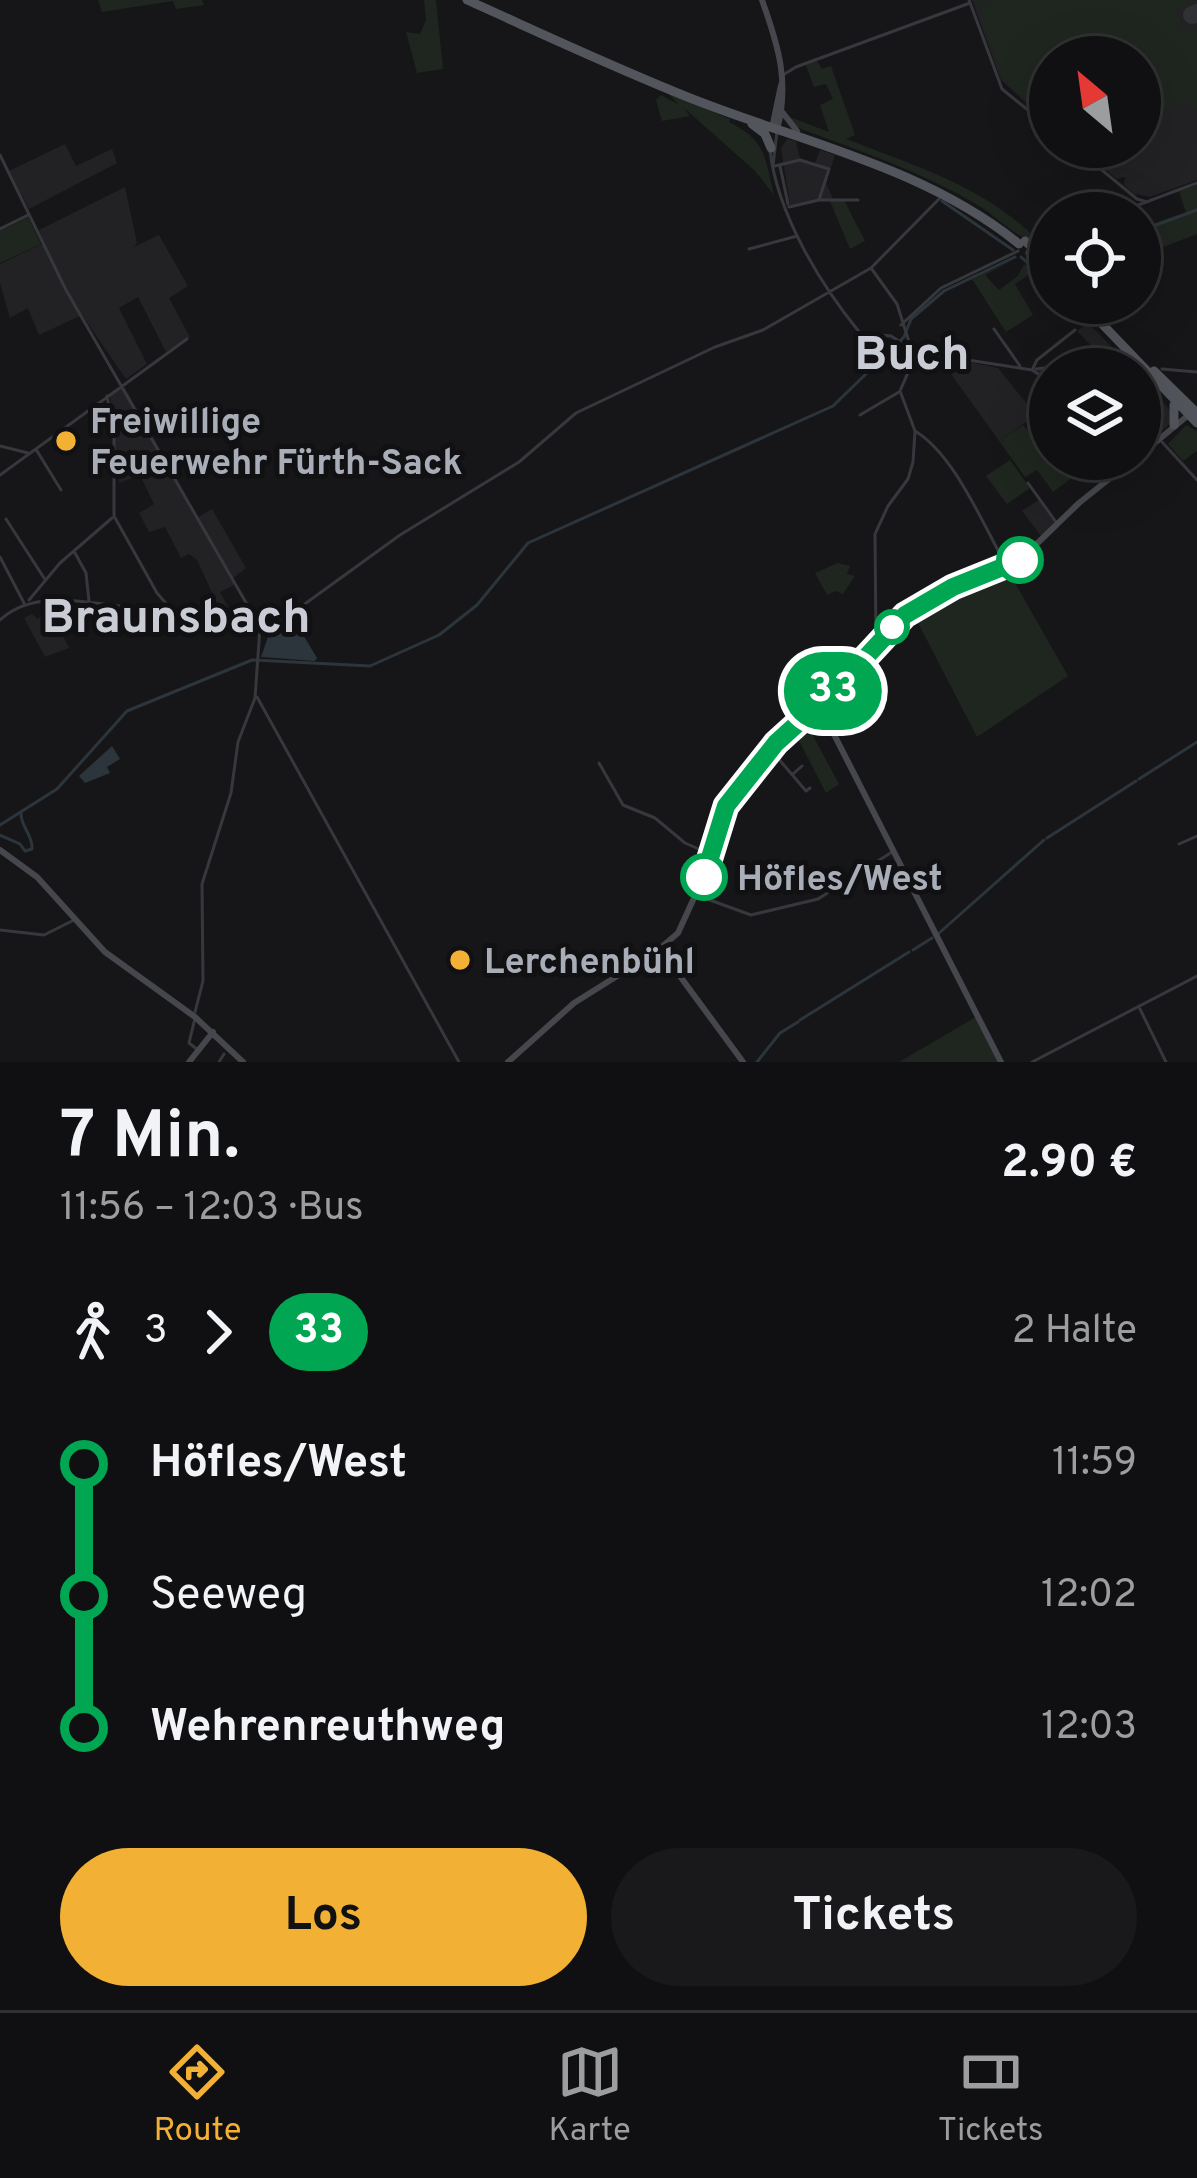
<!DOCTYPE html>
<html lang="de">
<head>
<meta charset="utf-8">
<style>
  :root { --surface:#101012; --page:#19191b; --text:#f1f3f6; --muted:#9c9d9f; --line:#303032; --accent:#f2b134 }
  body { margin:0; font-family:Overpass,sans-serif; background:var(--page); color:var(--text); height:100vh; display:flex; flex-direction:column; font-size:45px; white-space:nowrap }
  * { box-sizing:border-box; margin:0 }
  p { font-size:39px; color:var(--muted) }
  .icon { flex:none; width:66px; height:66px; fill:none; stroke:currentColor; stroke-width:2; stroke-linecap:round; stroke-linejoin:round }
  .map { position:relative; height:1062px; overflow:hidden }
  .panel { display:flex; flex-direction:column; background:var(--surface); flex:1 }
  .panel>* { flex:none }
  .badge { padding:0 24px; border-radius:39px; font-size:42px; line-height:78px }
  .needle { width:78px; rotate:331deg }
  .fabs { position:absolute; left:1029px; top:36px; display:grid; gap:24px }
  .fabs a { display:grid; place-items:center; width:132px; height:132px; border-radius:50%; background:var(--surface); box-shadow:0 12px 48px #0002,0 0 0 3px var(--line); font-size:60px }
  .map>.badge { position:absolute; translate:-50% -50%; box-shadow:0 0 0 6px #fff }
  .legs { display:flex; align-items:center; gap:18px; height:132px; padding:0 60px; font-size:39px }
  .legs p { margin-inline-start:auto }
  .headline { display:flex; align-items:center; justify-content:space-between; height:204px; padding:0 60px }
  h1 { font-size:66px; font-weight:700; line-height:90px }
  .primary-button { display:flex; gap:24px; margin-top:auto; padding:24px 60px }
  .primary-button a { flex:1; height:138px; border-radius:72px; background:var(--accent); color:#111; font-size:48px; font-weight:700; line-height:138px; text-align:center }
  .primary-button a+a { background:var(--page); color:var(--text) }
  ul { padding:0 60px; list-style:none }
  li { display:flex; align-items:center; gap:42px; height:132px; font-size:45px }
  li i { display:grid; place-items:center; width:18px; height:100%; margin:0 15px; background:currentColor }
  li i::after { content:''; width:30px; height:30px; margin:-15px; border:9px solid; border-radius:50%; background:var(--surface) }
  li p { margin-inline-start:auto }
  li:first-child i { background:linear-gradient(#0000 50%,currentColor 0) }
  li:last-child i { background:linear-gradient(currentColor 50%,#0000 0) }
  .tab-bar { display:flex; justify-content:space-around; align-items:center; height:168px; border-top:3px solid var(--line); background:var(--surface); font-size:33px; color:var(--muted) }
  .tab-bar a { display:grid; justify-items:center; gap:6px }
  .tab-bar .on { color:var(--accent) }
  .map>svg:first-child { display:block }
  .built { fill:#222225 }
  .green { fill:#1e261f }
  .water { fill:#2c353c }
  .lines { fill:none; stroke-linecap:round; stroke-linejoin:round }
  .stream { stroke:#2c353c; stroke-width:3 }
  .runway { stroke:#303135; stroke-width:18 }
  .street { stroke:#37383d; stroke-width:3 }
  .secondary { stroke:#45474d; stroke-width:6 }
  .primary { stroke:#53555c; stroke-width:9 }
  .primary-bridge { stroke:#53555c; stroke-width:9 }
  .line-1-casing { stroke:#fff; stroke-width:27 }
  .line-1 { stroke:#00a651; stroke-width:18 }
  .poi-dot { fill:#f2b134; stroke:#111113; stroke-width:4.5 }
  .stop-1-dot { fill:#fff; stroke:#00a651; stroke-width:6 }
  .labels { text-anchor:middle; stroke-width:10; stroke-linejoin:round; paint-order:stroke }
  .poi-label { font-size:36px; font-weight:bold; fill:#a8adb8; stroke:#111113; text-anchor:start }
  .stop-label { font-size:36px; font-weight:bold; fill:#a8adb8; stroke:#111113; text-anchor:start }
  .district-label { font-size:48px; font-weight:bold; fill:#c9ccd4; stroke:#111113 }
</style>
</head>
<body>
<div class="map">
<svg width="1197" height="1062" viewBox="0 0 1197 1062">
  <rect width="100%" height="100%" fill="#161618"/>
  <path class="built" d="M 972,0 L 1197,0 L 1197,180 L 1150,197 L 1134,194 L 1124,185 L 1125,177 L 1117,179 L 1078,147 L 1140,147 L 1140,57 L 1050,57 L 1050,124 L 1001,80 Z
    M 787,139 L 796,141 L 800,159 L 815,163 L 820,150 L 835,155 L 826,183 L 833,199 L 790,205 L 781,148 Z
    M 65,144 L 76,166 L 112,149 L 117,163 L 29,209 L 9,171 Z
    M 125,187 L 137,243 L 134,247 L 159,235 L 188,286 L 169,298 L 190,337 L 166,352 L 138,297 L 119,308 L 147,364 L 126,379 L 82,315 L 39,335 L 28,308 L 10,318 L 0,283 L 0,264 L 44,243 L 39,230 Z
    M 1088,323 L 1134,369 L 1050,369 L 1050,382 L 1035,371 L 1097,362 L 1102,357 L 1077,331 Z
    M 938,356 L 998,368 L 1036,415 L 1003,438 L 1002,445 Z
    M 1140,375 L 1173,414 L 1172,422 L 1140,451 Z
    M 124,386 L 198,517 L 212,509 L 246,568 L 233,578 L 236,584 L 220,592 L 236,622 L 226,623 L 197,560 L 189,554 L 181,558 L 165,527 L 149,532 L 139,513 L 154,504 L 140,475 L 119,483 L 110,395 Z
    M 1039,500 L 1056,523 L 1041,536 L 1022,511 Z
    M 47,603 L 69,648 L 45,657 L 24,618 L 32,614 L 38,619 L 44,614 L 41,605 Z"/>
  <path class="green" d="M 98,0 L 202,0 L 204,5 L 176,9 L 173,1 L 102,12 Z
    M 424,0 L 436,0 L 443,69 L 417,73 L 406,32 L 420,34 L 426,20 Z
    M 974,0 L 986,0 L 983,5 L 989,0 L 1197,0 L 1176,9 L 1184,31 L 1195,28 L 1197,31 L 1197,112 L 1186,102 L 1140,119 L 1140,57 L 1104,57 L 1159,10 L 1101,57 L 1050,57 L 1050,120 L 1042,112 L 1045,104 L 1036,107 L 1013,90 L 1002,76 L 981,18 L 983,5 L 978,11 Z
    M 817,61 L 822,69 L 831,66 L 855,135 L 846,139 C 911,164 988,188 1037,240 C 1022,243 999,219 984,209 C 925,172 858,151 794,126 L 787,116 L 829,132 L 820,105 L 833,99 L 826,84 L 814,87 L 806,65 Z
    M 668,93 L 730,119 L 729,122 C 767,141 764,156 774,195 L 755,171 L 683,107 L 690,116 L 662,121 L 656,100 L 661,95 L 679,105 Z
    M 1197,185 L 1197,234 L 1161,248 L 1152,224 L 1186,212 L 1179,191 Z
    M 844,200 L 865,241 L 850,249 L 830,201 Z
    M 28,217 L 41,244 L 0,263 L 0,231 Z
    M 1012,261 L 985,275 L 999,290 L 1018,276 L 1024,264 L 1035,271 L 1015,284 L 1033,315 L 1006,332 L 972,279 Z
    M 1023,425 L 1032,435 L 1043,426 L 1050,434 L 1050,459 L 1070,459 L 1080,472 L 1053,492 L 1037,470 L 1025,477 L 1002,445 L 1003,438 Z
    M 1186,425 L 1197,431 L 1197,451 L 1183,461 L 1168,444 Z
    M 1010,460 L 1030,488 L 1007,504 L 986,476 Z
    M 838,563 L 850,566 L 847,574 L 855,576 L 843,594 L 835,591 L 827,595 L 815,573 Z
    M 1007,569 L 1068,676 L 977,737 L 913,613 L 960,587 Z
    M 804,719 L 839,784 L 826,793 L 793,729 Z
    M 976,1017 L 998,1062 L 899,1062 Z"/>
  <path class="water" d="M 289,618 L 293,618 L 317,658 L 315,661 L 261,657 L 268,637 L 278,633 L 276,627 Z
    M 112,746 L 120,759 L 107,767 L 110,773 L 85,783 L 79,776 Z"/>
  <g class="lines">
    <path class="stream" d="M 942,201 L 1013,250
      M 1140,231 L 1197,210
      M 1021,257 L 1050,283
      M 1072,303 L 1081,312
      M 1139,779 L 1197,742
      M 0,825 L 57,789 L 127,711 L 252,660 L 370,666 L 439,635 L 477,605 L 528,543 L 833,406 L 904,337 L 911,319 L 944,291 L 1015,257
      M 0,835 L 20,844 L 25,851 L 32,849 C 33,834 20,827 21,812
      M 1047,838 L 1136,781
      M 938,934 L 1044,840
      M 913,950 L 932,938
      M 800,1020 L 909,952
      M 757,1062 L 780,1033 L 798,1022"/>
    <path class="runway" d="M 1192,15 L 1197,13"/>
    <path class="street" d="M 969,0 L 1002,89 L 1050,128
      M 783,75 L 796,67 L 970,3
      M 1074,147 L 1137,199 L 1147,202
      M 770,151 C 778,215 820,284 860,333 L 891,336 L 916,352 L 1032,370 L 1050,382
      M 0,155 L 66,290 L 260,627 L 255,698 L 238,742 L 231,793 L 202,884 L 203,981 L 195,1012
      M 773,165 L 777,132
      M 775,166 L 800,160 L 829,169 L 819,200
      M 780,166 L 788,204
      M 789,207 L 819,200 L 858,200
      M 1117,213 L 1197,183
      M 0,229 L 28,215
      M 1037,243 L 1050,238
      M 749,249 L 797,236
      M 871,268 L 897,304 L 911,348
      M 901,325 L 941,288 L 1018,251
      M 994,329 L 1020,366
      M 1033,368 L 1037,360 L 1075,330
      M 1036,369 L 1097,362
      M 1162,369 L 1197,372
      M 107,396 L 114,432 L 114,516 L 157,593 L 170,608 L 193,622 L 260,627 L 284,619 L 400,535 L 519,462 L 576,413 L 715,347 L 763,330 L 871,268 L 939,199
      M 860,415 L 899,392
      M 915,431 C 955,455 983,525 1006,565
      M 1162,442 L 1197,480
      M 0,446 L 28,453
      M 37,451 L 61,490
      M 0,475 L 187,339
      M 1028,483 L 1056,522
      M 6,519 L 44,578
      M 75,553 L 86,573 L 89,601
      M 0,557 L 24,603
      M 29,600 L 60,563 L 112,518
      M 0,620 C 43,580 115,614 168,608
      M 876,639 L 875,534 L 888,506 L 908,479 L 913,462 L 915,431 L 900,391 L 916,354
      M 257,697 L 459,1062
      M 771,750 L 806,791 L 810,788
      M 599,763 L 623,805 L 655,818 L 685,843 L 710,854
      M 793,774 L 802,766
      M 1179,844 L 1197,836
      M 699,896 L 751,915 L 818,899 L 892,852
      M 0,930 L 44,935 L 72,921
      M 1140,1009 L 1166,1062
      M 195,1018 L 189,1043 L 198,1050
      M 219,1062 L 224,1054
      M 1032,1062 L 1197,976"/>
    <path class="secondary" d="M 762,0 C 778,45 790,82 777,130
      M 783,113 L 797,131
      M 772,128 L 781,85
      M 1140,455 L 1191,413
      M 818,703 L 1001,1062
      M 0,850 L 37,877 L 105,952 L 195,1017 L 243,1062
      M 660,949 L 743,1062
      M 189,1062 L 213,1032
      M 508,1062 L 574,1003 L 657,951 L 678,933 L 709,865 L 720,820 L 731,796 L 766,753 L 844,681 L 895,624 L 941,593 L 1020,560 L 1079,503 L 1134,459"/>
    <path class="primary" d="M 467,0 C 545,35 623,72 703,103 C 810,144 928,170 1019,244
      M 752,124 L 765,134 L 771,148
      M 1030,253 L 1050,271
      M 1082,303 L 1197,423
      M 1154,371 L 1197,413
      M 1174,405 L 1174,425"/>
    <path class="primary-bridge" d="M 1025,241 L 1036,251"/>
  </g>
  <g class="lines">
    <defs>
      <path id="line-1" d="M 704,877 L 726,806 L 776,743 L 840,685 L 905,615 L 953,587 L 1020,560"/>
    </defs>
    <use href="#line-1" class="line-1-casing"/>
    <use href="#line-1" class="line-1"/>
  </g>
  <g class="poi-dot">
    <circle cx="66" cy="441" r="12"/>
    <circle cx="460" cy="960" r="12"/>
  </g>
  <g class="stop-1-dot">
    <circle cx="1020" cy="560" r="21"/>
    <circle cx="892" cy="627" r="15"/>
    <circle cx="704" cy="877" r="21"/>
  </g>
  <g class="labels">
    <g class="poi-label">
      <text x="90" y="433">Freiwillige<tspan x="90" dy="41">Feuerwehr Fürth-Sack</tspan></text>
      <text x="484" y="973">Lerchenbühl</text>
    </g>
    <g class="stop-label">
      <text x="737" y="890">Höfles/West</text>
    </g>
    <g class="district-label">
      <text x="912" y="369">Buch</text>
      <text x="176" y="632">Braunsbach</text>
    </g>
  </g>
</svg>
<div class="fabs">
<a><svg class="needle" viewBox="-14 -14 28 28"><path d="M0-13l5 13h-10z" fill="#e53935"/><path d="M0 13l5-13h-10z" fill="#9c9d9f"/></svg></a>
<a><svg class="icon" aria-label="locate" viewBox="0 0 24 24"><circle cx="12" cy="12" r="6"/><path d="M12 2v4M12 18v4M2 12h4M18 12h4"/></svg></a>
<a><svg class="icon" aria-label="layers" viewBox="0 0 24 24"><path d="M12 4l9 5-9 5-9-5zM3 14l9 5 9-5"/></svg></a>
</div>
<b class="badge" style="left:833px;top:691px;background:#00a651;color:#fff">33</b>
</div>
<section class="panel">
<div class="headline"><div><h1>7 Min.</h1><p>11:56 – 12:03 · Bus</p></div><b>2.90 €</b></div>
<div class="legs"><svg class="icon" aria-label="walk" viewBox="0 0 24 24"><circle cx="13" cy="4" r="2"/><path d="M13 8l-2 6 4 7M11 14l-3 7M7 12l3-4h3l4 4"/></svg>3<svg class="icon" aria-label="forward" viewBox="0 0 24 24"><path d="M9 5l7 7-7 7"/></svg><b class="badge" style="background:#00a651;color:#fff">33</b><p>2 Halte</p></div>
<ul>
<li><i style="color:#00a651"></i><b>Höfles/West</b><p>11:59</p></li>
<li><i style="color:#00a651"></i><span>Seeweg</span><p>12:02</p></li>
<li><i style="color:#00a651"></i><b>Wehrenreuthweg</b><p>12:03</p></li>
</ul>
<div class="primary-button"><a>Los</a><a>Tickets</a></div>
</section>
<nav class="tab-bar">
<a class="on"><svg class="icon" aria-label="directions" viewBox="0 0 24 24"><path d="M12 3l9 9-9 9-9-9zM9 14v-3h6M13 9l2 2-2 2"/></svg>Route</a>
<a><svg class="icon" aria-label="map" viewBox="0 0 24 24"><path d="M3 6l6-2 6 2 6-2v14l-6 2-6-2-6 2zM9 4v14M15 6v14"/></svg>Karte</a>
<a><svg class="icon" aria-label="tickets" viewBox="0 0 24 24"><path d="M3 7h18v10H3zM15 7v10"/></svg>Tickets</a>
</nav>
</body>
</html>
